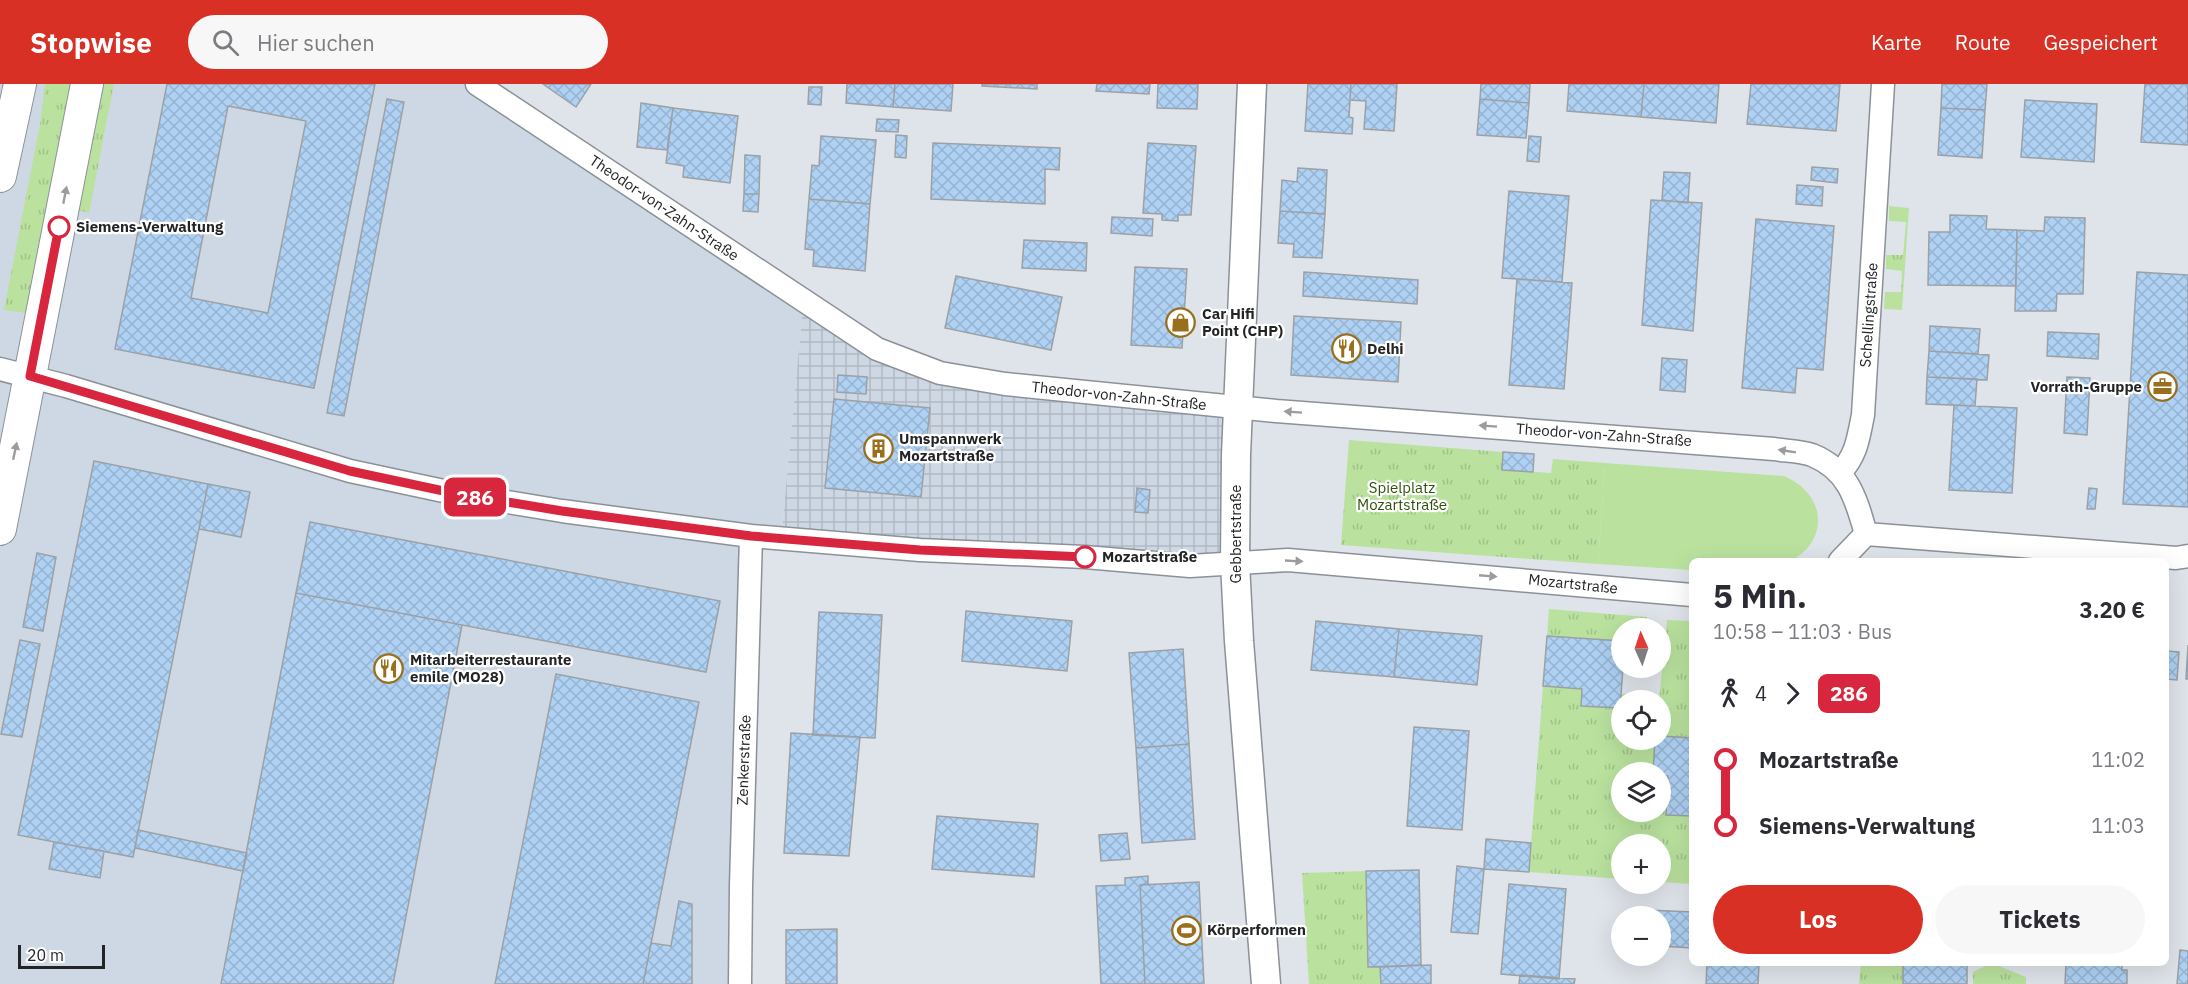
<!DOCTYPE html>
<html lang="de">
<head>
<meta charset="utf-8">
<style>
  :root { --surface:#fff; --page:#f7f7f7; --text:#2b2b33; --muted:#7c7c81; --accent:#d93025 }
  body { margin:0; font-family:"IBM Plex Sans",sans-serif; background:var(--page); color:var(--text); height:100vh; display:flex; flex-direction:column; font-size:22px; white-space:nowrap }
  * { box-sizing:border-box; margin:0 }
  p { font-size:20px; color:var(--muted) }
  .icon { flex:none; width:33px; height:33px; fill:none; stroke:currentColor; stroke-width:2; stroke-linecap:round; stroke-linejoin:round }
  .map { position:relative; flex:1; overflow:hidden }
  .panel { position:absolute; left:1689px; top:474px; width:480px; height:408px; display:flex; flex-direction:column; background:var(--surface); border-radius:9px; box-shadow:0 6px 24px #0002 }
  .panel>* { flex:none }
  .badge { padding:0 12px; border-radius:9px; font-size:21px; line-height:39px }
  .needle { width:39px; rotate:357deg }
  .tools { position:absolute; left:1611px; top:534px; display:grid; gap:12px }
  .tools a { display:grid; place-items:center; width:60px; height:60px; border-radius:50%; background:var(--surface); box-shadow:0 6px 24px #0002; font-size:30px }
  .scale { position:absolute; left:18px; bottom:15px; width:87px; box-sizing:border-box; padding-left:6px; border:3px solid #222426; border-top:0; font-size:16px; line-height:21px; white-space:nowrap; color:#222426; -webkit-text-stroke:4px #fff; paint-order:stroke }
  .map>.badge { position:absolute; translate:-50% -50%; box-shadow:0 0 0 3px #fff }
  .legs { display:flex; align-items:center; gap:9px; height:66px; padding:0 24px; font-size:20px }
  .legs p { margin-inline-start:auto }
  .head { display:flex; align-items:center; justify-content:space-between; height:102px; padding:0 24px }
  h1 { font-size:33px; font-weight:800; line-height:45px }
  .button { display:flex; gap:12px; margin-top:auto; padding:12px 24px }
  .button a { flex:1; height:69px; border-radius:36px; background:var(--accent); color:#fff; font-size:24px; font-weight:800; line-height:69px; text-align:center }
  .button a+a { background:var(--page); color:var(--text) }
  ul { padding:0 24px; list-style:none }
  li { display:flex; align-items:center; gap:21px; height:66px; font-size:22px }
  li i { display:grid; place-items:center; width:9px; height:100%; margin:0 8px; background:currentColor }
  li i::after { content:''; width:15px; height:15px; margin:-8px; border:4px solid; border-radius:50%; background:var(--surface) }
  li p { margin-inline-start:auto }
  li:first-child i { background:linear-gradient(#0000 50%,currentColor 0) }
  li:last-child i { background:linear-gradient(currentColor 50%,#0000 0) }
  header { display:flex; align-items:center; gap:36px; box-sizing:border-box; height:84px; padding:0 30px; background:var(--accent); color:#fff }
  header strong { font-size:28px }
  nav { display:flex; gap:33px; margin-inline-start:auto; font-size:21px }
  .search { width:420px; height:54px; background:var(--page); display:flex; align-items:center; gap:15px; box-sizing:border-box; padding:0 21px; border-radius:33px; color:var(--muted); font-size:22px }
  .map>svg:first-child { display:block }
  .built { fill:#cdd8e4 }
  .industrial { fill:url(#industrial-grid) }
  .grass { fill:url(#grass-tufts) }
  .pitch { fill:#bae29e }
  .building { fill:url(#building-cross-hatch); stroke:#9ca1a6; stroke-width:1.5; fill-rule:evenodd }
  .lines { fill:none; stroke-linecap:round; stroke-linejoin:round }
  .minor-casing { stroke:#8c9197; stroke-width:25 }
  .tertiary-casing { stroke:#8c9197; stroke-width:31 }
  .secondary-casing { stroke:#8c9197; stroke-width:34 }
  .minor { stroke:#fff; stroke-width:22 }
  .tertiary { stroke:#fff; stroke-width:28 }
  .secondary { stroke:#fff; stroke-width:32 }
  .oneway { fill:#9c9c9d }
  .line-1-casing { stroke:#fff; stroke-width:14 }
  .line-1 { stroke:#d7263d; stroke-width:9 }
  .stop-1-dot { fill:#fff; stroke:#d7263d; stroke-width:3 }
  .labels { text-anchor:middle; stroke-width:4.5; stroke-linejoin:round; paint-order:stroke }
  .street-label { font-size:15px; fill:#222426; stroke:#fff }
  .stop-label { font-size:15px; font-weight:bold; fill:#222426; stroke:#fff; text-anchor:start }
  .poi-label { font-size:15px; font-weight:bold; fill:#222426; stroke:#fff; text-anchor:start }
  .park-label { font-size:15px; fill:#2f5209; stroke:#fff }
</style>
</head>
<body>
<header>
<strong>Stopwise</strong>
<div class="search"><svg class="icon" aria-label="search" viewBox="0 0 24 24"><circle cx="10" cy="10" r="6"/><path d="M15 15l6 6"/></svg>Hier suchen</div>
<nav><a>Karte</a><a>Route</a><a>Gespeichert</a></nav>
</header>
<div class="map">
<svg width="2188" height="900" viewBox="0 0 2188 900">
  <defs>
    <pattern id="industrial-grid" width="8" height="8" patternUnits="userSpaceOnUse" patternTransform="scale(1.5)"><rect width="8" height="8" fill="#cdd8e4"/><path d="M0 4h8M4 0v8" fill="none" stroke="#b0b9c3"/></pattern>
    <pattern id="grass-tufts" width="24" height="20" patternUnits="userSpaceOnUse" patternTransform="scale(1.5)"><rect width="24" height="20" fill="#bae29e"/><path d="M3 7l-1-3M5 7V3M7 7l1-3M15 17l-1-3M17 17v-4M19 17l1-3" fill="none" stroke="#a0c288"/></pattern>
    <pattern id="building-cross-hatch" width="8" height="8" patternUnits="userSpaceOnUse" patternTransform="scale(1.5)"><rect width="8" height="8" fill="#afd1f4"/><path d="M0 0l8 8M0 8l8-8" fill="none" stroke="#96b3d1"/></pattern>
  </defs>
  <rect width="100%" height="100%" fill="#dfe4ea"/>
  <path class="built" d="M 0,0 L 475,0 L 803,222 L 781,456 L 753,454 L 745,900 L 0,900 Z"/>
  <path class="industrial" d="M 803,222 L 924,288 L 1236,327 L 1231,483 L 781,456 Z"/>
  <path class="grass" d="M 45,0 L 72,0 L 26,229 L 4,226 L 40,40 Z
    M 101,0 L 114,0 L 89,129 L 77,126 Z
    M 1889,122 L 1909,124 L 1902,226 L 1884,225 L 1885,208 L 1901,208 L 1902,187 L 1886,185 L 1886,171 L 1903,171 L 1906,138 L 1889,137 Z
    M 1349,356 L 1503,368 L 1502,386 L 1551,389 L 1553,375 L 1605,379 L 1598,480 L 1341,461 Z
    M 1549,525 L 1647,533 L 1646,544 L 1622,544 L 1621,557 L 1547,552 Z
    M 1667,536 L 1692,537 L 1692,654 L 1661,652 L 1660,616 L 1659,616 Z
    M 1543,602 L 1582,605 L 1581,622 L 1620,624 L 1621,610 L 1639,611 L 1639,616 L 1622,616 L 1622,656 L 1655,656 L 1653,688 L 1622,688 L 1622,728 L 1660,728 L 1661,691 L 1668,692 L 1666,730 L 1692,732 L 1692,800 L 1661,798 L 1660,760 L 1622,760 L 1621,795 L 1529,788 Z
    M 1366,787 L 1368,882 L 1380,883 L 1381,900 L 1309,900 L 1302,789 Z
    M 1861,879 L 1903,879 L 1903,900 L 1859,900 Z
    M 1991,879 L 2026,893 L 2026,900 L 1973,900 L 1973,888 Z"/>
  <path class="pitch" d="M 1605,379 L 1784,392 C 1825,409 1831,455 1791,477 L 1692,477 L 1692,486 L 1598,480 Z"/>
  <path class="building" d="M 167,0 L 375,0 L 314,304 L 115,265 ZM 228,22 L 306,37 L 268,229 L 191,214 Z
    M 543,0 L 591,0 L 576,23 Z
    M 847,0 L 895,0 L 893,23 L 846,19 Z
    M 895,0 L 953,0 L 951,27 L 893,23 Z
    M 982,0 L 1037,0 L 1037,5 L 982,2 Z
    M 1097,0 L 1150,0 L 1149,10 L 1096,7 Z
    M 1158,0 L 1198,0 L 1197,25 L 1157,24 Z
    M 1308,0 L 1351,0 L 1349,33 L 1353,34 L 1352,50 L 1305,47 Z
    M 1351,0 L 1397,0 L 1394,47 L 1364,45 L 1366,17 L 1350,16 Z
    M 1481,0 L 1530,0 L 1529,19 L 1480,15 Z
    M 1569,0 L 1644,0 L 1641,33 L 1567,27 Z
    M 1644,0 L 1719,0 L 1716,39 L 1641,33 Z
    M 1751,0 L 1840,0 L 1836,47 L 1747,40 Z
    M 1942,0 L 1987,0 L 1985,26 L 1941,24 Z
    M 2145,0 L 2188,0 L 2188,61 L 2141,58 Z
    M 809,3 L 822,3 L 821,21 L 808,20 Z
    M 387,15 L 404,18 L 344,332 L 327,329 Z
    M 1480,15 L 1529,19 L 1526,54 L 1477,51 Z
    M 2025,16 L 2097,20 L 2094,78 L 2021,73 Z
    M 641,19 L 673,24 L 667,66 L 637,63 Z
    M 673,24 L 738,32 L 730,99 L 683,93 L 684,82 L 666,79 Z
    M 1941,24 L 1985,26 L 1982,74 L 1938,71 Z
    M 877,35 L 899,36 L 898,48 L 876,47 Z
    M 896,51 L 907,52 L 906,74 L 895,73 Z
    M 821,52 L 876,56 L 870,120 L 809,115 L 812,81 L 819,82 Z
    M 1529,52 L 1541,53 L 1539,78 L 1527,77 Z
    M 933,59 L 1060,64 L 1059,86 L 1045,85 L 1045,120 L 931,115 Z
    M 1148,59 L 1196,62 L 1191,131 L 1178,131 L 1178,137 L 1162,136 L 1162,130 L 1143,129 Z
    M 745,71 L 760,72 L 759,110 L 744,110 Z
    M 1812,83 L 1838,85 L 1837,99 L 1811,96 Z
    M 1298,84 L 1327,86 L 1325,130 L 1280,127 L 1282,96 L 1297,98 Z
    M 1664,88 L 1690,89 L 1688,119 L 1662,116 Z
    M 1797,101 L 1823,103 L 1822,122 L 1796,120 Z
    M 1509,107 L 1569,112 L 1562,198 L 1502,194 Z
    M 744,110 L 759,110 L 758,128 L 743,127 Z
    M 809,115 L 870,120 L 865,187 L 813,182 L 814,166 L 805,165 Z
    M 1651,116 L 1702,119 L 1693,247 L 1642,241 Z
    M 1280,127 L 1325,130 L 1322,174 L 1293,173 L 1294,160 L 1278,159 Z
    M 1950,131 L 1987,132 L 1986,145 L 2017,146 L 2016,202 L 1928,201 L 1929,148 L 1950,148 Z
    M 1112,133 L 1153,135 L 1152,152 L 1111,149 Z
    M 2045,133 L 2085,134 L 2083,210 L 2057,210 L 2056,227 L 2015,227 L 2017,146 L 2044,147 Z
    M 1756,135 L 1834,142 L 1823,286 L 1797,284 L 1795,309 L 1742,304 Z
    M 1024,156 L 1087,159 L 1086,187 L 1022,184 Z
    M 1135,183 L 1187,185 L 1182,264 L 1131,261 Z
    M 1304,188 L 1418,196 L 1417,220 L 1303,212 Z
    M 2137,188 L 2188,191 L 2188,423 L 2123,420 Z
    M 956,192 L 1062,213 L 1051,266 L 945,244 Z
    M 1517,195 L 1572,199 L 1564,305 L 1509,301 Z
    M 1294,232 L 1401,238 L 1398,298 L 1291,291 Z
    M 1930,242 L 1980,245 L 1978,270 L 1929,267 Z
    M 2048,248 L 2099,250 L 2098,275 L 2047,272 Z
    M 1929,267 L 1989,271 L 1987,296 L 1927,293 Z
    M 1662,274 L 1687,276 L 1685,308 L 1660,306 Z
    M 838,291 L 867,293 L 866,310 L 837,308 Z
    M 1927,293 L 1977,295 L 1975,322 L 1926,320 Z
    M 2067,293 L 2090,294 L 2087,351 L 2064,349 Z
    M 834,315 L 930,324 L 921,413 L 825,404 Z
    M 1954,321 L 2017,324 L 2012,409 L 1949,406 Z
    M 1503,368 L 1534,370 L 1533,388 L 1502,386 Z
    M 94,377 L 208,400 L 133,773 L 18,751 Z
    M 208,400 L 250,408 L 241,453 L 199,445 Z
    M 1137,404 L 1150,406 L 1148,429 L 1135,428 Z
    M 2089,404 L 2097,405 L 2095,425 L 2087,425 Z
    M 310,438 L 720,517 L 706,588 L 296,509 Z
    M 37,469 L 56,473 L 43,547 L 23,543 Z
    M 296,509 L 462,541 L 393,900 L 221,900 Z
    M 966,527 L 1072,537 L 1067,587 L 962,577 Z
    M 819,528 L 882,531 L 875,654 L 813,651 Z
    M 1316,537 L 1399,545 L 1394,593 L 1311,586 Z
    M 1399,545 L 1482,552 L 1477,601 L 1394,593 Z
    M 1547,552 L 1622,557 L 1622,584 L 1623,584 L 1620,624 L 1581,622 L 1582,605 L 1543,602 Z
    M 20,556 L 40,560 L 22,653 L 1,650 Z
    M 2188,561 L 2188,595 L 2186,595 Z
    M 1183,565 L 1189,660 L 1136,664 L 1129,569 Z
    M 2166,567 L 2179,568 L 2177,596 L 2166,595 Z
    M 556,590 L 699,618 L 643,900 L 495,900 Z
    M 1414,643 L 1469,647 L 1462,746 L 1407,742 Z
    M 791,649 L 860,653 L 849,772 L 784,769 Z
    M 1660,652 L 1692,654 L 1692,732 L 1666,731 L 1668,692 L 1653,688 L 1655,656 L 1660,656 Z
    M 1189,660 L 1195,755 L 1142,759 L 1136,664 Z
    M 937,732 L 1038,740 L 1034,793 L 932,785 Z
    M 138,746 L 247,769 L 243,787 L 135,764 Z
    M 1127,749 L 1130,775 L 1101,777 L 1099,751 Z
    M 1486,755 L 1531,759 L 1529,788 L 1484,785 Z
    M 54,758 L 104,767 L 100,794 L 49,785 Z
    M 1457,782 L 1484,785 L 1478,850 L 1451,848 Z
    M 1419,786 L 1421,881 L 1368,883 L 1366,787 Z
    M 1148,792 L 1148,800 L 1140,801 L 1145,900 L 1101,900 L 1096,802 L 1125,801 L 1125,794 Z
    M 1199,798 L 1204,900 L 1145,900 L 1140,801 Z
    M 1509,800 L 1566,805 L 1559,895 L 1501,890 Z
    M 679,817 L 692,820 L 692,900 L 643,900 L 651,859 L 671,862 Z
    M 1646,826 L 1692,828 L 1692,864 L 1660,862 L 1660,832 L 1646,832 Z
    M 837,845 L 837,900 L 786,900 L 786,846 Z
    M 2180,866 L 2188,867 L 2188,900 L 2177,900 Z
    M 1707,879 L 1759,879 L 1758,900 L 1706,900 Z
    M 1903,879 L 1967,879 L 1967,900 L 1903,900 Z
    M 2066,879 L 2122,879 L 2122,886 L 2127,886 L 2127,900 L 2065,900 Z
    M 1431,881 L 1431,900 L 1381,900 L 1380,883 Z
    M 1520,891 L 1575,895 L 1574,900 L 1519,900 Z"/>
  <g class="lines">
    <defs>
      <path id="minor" d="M 477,0 L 877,265 L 940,289 L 1005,300 L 1276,327 L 1774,365 C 1786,367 1801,367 1812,371 C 1849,386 1856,415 1866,450
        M 0,285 L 66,302 L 350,387 L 453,409 L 562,427 L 751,452 L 920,466 L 1085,473 L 1190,482 L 1288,476 L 1692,511
        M 1840,389 C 1857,370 1858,355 1863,331 L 1883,0
        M 1866,450 L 2176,474 L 2188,472
        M 1840,477 L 1866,450
        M 740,900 L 741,802 L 751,452"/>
      <path id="tertiary" d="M 1252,0 L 1236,371 L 1235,479 L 1239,557 L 1266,900"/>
      <path id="secondary" d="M 0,92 L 20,0
        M 0,445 L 87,0"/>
    </defs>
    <use href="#minor" class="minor-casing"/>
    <use href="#tertiary" class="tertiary-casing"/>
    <use href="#secondary" class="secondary-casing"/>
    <use href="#minor" class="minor"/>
    <use href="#tertiary" class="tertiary"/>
    <use href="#secondary" class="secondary"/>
  </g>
  <defs><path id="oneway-solid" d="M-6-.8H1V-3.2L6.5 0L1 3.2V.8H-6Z" transform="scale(1.5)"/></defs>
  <g class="oneway">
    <use href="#oneway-solid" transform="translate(65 111) rotate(-79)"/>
    <use href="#oneway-solid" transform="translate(1293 328) rotate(-176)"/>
    <use href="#oneway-solid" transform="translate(1488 342) rotate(-176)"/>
    <use href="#oneway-solid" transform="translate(15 367) rotate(-78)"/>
    <use href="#oneway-solid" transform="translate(1787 367) rotate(-171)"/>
    <use href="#oneway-solid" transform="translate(1294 477) rotate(3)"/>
    <use href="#oneway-solid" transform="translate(1488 492) rotate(5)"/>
  </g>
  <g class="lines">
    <defs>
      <path id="line-1" d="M 59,143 L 30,292 L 350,387 L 453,409 L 562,427 L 751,452 L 920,466 L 1085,473"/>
    </defs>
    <use href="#line-1" class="line-1-casing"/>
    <use href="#line-1" class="line-1"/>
  </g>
  <defs>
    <symbol id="shop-ring" viewBox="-11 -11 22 22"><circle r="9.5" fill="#fff" stroke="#996e1c" stroke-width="1.5"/><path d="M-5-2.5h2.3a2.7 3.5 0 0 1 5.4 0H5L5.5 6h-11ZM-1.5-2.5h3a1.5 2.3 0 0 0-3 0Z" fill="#996e1c"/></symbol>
    <symbol id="restaurant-ring" viewBox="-11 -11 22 22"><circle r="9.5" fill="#fff" stroke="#996e1c" stroke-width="1.5"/><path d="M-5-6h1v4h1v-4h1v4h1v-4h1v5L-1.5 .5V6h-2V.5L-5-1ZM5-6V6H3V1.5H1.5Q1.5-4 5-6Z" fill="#996e1c"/></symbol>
    <symbol id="office-ring" viewBox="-11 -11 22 22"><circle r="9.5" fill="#fff" stroke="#996e1c" stroke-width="1.5"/><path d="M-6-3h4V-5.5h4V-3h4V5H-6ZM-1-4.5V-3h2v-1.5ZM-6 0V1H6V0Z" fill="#996e1c"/></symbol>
    <symbol id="building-ring" viewBox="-11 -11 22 22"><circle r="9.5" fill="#fff" stroke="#996e1c" stroke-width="1.5"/><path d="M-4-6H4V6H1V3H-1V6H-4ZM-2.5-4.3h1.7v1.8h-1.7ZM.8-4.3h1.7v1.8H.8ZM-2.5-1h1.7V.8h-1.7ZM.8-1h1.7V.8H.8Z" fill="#996e1c"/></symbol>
    <symbol id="stadium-ring" viewBox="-11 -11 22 22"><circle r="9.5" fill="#fff" stroke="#996e1c" stroke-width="1.5"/><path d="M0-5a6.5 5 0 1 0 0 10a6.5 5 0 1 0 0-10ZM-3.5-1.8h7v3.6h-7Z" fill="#996e1c"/></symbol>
  </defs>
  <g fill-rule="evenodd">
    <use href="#shop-ring" x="1164" y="222" width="33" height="33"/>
    <use href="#restaurant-ring" x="1330" y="248" width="33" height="33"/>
    <use href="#office-ring" x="2146" y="286" width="33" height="33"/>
    <use href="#building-ring" x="862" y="348" width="33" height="33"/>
    <use href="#restaurant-ring" x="372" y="568" width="33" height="33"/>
    <use href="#stadium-ring" x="1170" y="830" width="33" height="33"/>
  </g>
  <g class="stop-1-dot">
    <circle cx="59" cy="143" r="10"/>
    <circle cx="1085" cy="473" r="10"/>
  </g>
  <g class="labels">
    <g class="street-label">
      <text transform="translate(664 124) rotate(34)" y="5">Theodor-von-Zahn-Straße</text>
      <text transform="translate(1869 231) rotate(-86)" y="5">Schellingstraße</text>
      <text transform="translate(1119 312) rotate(6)" y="5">Theodor-von-Zahn-Straße</text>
      <text transform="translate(1604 351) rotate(4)" y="5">Theodor-von-Zahn-Straße</text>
      <text transform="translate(1236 450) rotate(-90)" y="5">Gebbertstraße</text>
      <text transform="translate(1573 500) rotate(6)" y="5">Mozartstraße</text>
      <text transform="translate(744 676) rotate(-88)" y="5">Zenkerstraße</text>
    </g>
    <g class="stop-label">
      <text x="76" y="148">Siemens-Verwaltung</text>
      <text x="1102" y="478">Mozartstraße</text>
    </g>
    <g class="poi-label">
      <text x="1202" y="235">Car Hifi<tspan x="1202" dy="17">Point (CHP)</tspan></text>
      <text x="1367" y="270">Delhi</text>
      <text x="2142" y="308" text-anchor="end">Vorrath-Gruppe</text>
      <text x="899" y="360">Umspannwerk<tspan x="899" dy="17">Mozartstraße</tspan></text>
      <text x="410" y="581">Mitarbeiterrestaurante<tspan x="410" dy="17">emile (MO28)</tspan></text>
      <text x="1207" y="851">Körperformen</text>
    </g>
    <g class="park-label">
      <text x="1402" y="409">Spielplatz<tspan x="1402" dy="17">Mozartstraße</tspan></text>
    </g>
  </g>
</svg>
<div class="tools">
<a><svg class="needle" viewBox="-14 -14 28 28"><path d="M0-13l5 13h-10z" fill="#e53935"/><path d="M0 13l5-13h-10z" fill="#7c7c81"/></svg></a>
<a><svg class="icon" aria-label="locate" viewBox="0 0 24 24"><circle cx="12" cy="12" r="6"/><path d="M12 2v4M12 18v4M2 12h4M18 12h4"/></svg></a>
<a><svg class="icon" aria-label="layers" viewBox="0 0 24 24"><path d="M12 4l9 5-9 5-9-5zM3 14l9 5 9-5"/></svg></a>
<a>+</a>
<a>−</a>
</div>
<div class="scale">20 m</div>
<b class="badge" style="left:475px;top:413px;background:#d7263d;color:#fff">286</b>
<section class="panel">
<div class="head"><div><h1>5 Min.</h1><p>10:58 – 11:03 · Bus</p></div><b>3.20 €</b></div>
<div class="legs"><svg class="icon" aria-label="walk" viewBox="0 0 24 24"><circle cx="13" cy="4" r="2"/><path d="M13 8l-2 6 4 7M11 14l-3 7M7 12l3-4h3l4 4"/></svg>4<svg class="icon" aria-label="forward" viewBox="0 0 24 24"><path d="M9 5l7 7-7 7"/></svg><b class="badge" style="background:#d7263d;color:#fff">286</b></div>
<ul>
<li><i style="color:#d7263d"></i><b>Mozartstraße</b><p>11:02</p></li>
<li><i style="color:#d7263d"></i><b>Siemens-Verwaltung</b><p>11:03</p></li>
</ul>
<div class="button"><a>Los</a><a>Tickets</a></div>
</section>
</div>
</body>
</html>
